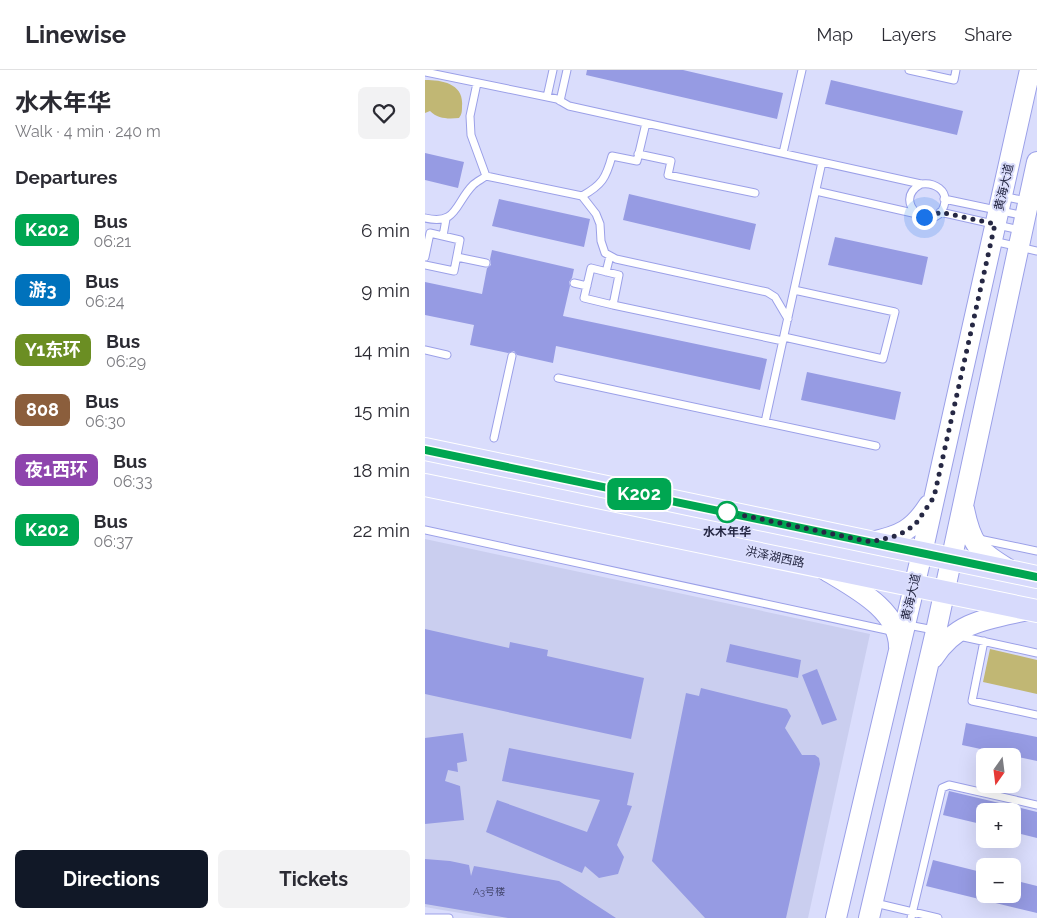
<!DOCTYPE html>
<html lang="en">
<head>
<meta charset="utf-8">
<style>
  :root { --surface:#fff; --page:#f2f2f3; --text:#2b2b33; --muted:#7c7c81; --line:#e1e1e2; --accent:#111827 }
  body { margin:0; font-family:Raleway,"Noto Sans SC",sans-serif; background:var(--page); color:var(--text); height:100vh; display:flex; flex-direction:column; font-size:19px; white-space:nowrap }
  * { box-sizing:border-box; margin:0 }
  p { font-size:16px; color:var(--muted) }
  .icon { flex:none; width:28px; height:28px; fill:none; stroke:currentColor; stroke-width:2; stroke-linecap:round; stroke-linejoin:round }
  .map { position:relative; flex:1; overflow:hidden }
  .details { display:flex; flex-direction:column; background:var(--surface); width:425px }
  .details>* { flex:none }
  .badge { padding:0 10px; border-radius:8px; font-size:18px; line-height:32px }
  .needle { width:32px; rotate:194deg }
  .tools { position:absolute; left:551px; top:678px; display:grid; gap:10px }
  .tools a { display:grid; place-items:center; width:45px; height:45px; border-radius:8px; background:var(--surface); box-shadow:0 5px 20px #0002; font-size:25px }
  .you { position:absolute; width:25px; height:25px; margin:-12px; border:4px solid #fff; border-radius:50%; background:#1a73e8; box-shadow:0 0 0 8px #1a73e833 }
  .map>.badge { position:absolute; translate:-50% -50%; box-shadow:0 0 0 2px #fff }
  h2 { padding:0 15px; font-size:19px; line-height:45px }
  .round { display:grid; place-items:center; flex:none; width:52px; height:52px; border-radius:8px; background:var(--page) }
  .headline { display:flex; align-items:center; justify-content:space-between; height:85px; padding:0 15px }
  h1 { font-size:24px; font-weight:700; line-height:38px }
  .action { display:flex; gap:10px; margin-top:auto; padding:10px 15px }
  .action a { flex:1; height:58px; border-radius:8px; background:var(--accent); color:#fff; font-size:20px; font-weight:700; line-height:58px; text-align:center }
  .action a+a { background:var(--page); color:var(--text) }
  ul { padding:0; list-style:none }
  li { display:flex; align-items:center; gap:15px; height:60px; padding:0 15px }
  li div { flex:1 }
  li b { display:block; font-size:19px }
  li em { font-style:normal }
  li .badge { min-width:55px; font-weight:700; text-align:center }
  header { display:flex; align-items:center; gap:30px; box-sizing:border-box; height:70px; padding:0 25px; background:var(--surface); border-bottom:1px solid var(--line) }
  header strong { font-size:24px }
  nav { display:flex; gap:28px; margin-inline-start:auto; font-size:18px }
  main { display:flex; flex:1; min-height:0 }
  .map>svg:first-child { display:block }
  .built { fill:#caceef }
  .green { fill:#c1b774 }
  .building { fill:#969be3 }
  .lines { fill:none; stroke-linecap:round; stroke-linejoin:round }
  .lane-casing { stroke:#9ba0e8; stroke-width:9 }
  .secondary-casing { stroke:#9ba0e8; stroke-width:22 }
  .primary-casing { stroke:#fff; stroke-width:24 }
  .lane { stroke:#fff; stroke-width:7 }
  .secondary { stroke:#fff; stroke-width:20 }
  .primary { stroke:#d7dafc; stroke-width:22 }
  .line-casing { stroke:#fff; stroke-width:11 }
  .line { stroke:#00a651; stroke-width:8 }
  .walk { stroke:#262844; stroke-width:5; stroke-dasharray:0 9 }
  .stop-dot { fill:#fff; stroke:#00a651; stroke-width:2.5 }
  .labels { text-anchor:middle; stroke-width:4; stroke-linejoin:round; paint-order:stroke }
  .number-label { font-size:10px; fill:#42456c }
  .street-label { font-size:12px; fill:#262844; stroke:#daddfc }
  .stop-label { font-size:12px; font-weight:bold; fill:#262844; stroke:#daddfc }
</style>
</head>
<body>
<header>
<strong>Linewise</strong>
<nav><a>Map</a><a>Layers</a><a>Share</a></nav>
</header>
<main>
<section class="details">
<div class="headline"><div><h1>水木年华</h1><p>Walk · 4 min · 240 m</p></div><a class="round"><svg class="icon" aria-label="heart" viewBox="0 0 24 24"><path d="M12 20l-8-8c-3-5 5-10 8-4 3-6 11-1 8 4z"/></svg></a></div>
<h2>Departures</h2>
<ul>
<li><span class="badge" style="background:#00a651;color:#fff">K202</span><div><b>Bus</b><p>06:21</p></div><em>6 min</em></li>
<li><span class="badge" style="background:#0072bc;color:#fff">游3</span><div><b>Bus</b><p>06:24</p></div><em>9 min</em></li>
<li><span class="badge" style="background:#6b8e23;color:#fff">Y1东环</span><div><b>Bus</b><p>06:29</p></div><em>14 min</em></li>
<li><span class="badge" style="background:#8b5e3c;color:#fff">808</span><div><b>Bus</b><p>06:30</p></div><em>15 min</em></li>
<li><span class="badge" style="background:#8e44ad;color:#fff">夜1西环</span><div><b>Bus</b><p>06:33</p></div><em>18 min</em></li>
<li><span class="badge" style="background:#00a651;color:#fff">K202</span><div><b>Bus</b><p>06:37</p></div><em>22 min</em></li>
</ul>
<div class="action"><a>Directions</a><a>Tickets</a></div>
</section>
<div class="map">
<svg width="612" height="848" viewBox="0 0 612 848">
  <rect width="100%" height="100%" fill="#daddfc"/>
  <path class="built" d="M 0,469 L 445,564 L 383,848 L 64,848 L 0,837 Z"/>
  <path class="green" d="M 0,10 C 18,10 39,14 37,36 C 37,41 37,44 34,48 C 23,49 13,49 5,41 L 0,43 Z
    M 565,579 L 612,590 L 612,624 L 558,612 Z"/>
  <path class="building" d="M 162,0 L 258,0 L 358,23 L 352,49 L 161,5 Z
    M 406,10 L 538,41 L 532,65 L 400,34 Z
    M 0,83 L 39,92 L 33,118 L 0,110 Z
    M 204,124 L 331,154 L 325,180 L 198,150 Z
    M 74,129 L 165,149 L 159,177 L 67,156 Z
    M 410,167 L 503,187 L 497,215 L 403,195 Z
    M 67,180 L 149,199 L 147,208 L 144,212 L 145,216 L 138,246 L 342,289 L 335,320 L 131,276 L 128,293 L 92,285 L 89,281 L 83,283 L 45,275 L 49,255 L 0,245 L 0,212 L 57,224 L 62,198 L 66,195 L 65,189 Z
    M 382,302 L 476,322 L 470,350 L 376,330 Z
    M 0,559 L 84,578 L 85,572 L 123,580 L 122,586 L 219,608 L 206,669 L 0,624 Z
    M 305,574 L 376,590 L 373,608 L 301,592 Z
    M 392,599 L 412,650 L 397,655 L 377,605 Z
    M 276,618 L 362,639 L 366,646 L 360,658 L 377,685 L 390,685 L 394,688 L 395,694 L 361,848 L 280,848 L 227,791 L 261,623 L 274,626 Z
    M 541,653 L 612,667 L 612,691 L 537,675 Z
    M 38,663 L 42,691 L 32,693 L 33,702 L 23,700 L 20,711 L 35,716 L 39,750 L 0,754 L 0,668 Z
    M 84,678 L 209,703 L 202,735 L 207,736 L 192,775 L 199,787 L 193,804 L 174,808 L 160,796 L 157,803 L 61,762 L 72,730 L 162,762 L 175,730 L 77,711 Z
    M 524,721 L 587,736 L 587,741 L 560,741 L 560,755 L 518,745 Z
    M 588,736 L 612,742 L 612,768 L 588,762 Z
    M 0,789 L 25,791 L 44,795 L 46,806 L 49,796 L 134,811 L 191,848 L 83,848 L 0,834 Z
    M 508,790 L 560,803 L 560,824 L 588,824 L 588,810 L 612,816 L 612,843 L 501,816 Z"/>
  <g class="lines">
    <defs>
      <path id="lane" d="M 484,0 L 529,10 L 531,0
        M 0,2 L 132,29 L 144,36 L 496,114 C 509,112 524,120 519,136 C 509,166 464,132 496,114
        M 52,13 L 45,46 L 46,65 L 61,106
        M 122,27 L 128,0
        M 135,31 L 142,0
        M 358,83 L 377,0
        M 213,84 L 246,91 L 243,105 L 330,123
        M 391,121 L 492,144
        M 157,126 C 177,115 181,108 187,86 L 212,91 L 221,53
        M 577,126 L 601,131
        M 519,129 L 600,146
        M 515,142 L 595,160
        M 0,148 C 32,156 30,133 48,115 C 51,112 57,109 61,106 L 157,126 L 171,144 L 175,154 L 176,171 L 180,183 L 191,189 L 342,222 L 350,227 L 363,249
        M 18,166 L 21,149
        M 568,171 L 612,181
        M 0,187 L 5,163 L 35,170 L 29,201 L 0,195
        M 32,187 L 61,193
        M 166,198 L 194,205 L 188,235 L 159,228 Z
        M 181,202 L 185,186
        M 149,213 L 162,216
        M 188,235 L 358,271
        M 359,267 L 458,289 L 470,242 L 369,220
        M 0,280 L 22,285
        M 133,308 L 451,376
        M 340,352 L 397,92
        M 69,368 L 87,286
        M 0,460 L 466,561
        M 554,469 L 612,481
        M 483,555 L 509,560
        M 534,566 L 612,583
        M 559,571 L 547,631 L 612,645
        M 450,833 L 513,848
        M 0,848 L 24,848
        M 486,848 L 517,718 L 524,715 L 612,735"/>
      <path id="secondary" d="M 539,439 C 546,474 553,481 583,499
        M 446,472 C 475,466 488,460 504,435
        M 399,499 C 428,517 474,539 474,577
        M 508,588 C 532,551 562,549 603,540
        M 411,848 L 497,483 L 605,0
        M 444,848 L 511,561 L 612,92"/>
      <path id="primary" d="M 0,379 L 612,507
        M 0,415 L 612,541"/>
    </defs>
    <use href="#lane" class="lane-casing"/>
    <use href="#secondary" class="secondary-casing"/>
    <use href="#primary" class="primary-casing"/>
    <use href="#lane" class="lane"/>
    <use href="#secondary" class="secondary"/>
    <use href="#primary" class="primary"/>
  </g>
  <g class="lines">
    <defs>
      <path id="line" d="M 0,380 L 612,507"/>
    </defs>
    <use href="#line" class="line-casing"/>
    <use href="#line" class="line"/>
    <path class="walk" d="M 302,442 L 446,472 L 474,465 L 490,455 L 509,427 L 570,154 L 515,142 L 505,148 L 499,147"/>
  </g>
  <circle class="stop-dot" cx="302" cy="442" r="10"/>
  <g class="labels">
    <g class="number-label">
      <text x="64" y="825">A3号楼</text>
    </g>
    <g class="street-label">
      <text transform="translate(579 117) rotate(-77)" y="4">黄海大道</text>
      <text transform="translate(350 487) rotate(12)" y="4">洪泽湖西路</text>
      <text transform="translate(486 527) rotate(-77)" y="4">黄海大道</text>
    </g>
    <g class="stop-label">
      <text x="302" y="466">水木年华</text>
    </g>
  </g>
</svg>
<div class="tools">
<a><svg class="needle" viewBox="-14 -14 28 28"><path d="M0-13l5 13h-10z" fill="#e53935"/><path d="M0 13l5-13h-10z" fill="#7c7c81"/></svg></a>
<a>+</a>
<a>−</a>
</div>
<div class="you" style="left:499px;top:147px"></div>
<b class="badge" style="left:214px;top:424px;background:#00a651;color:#fff">K202</b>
</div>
</main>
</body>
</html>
